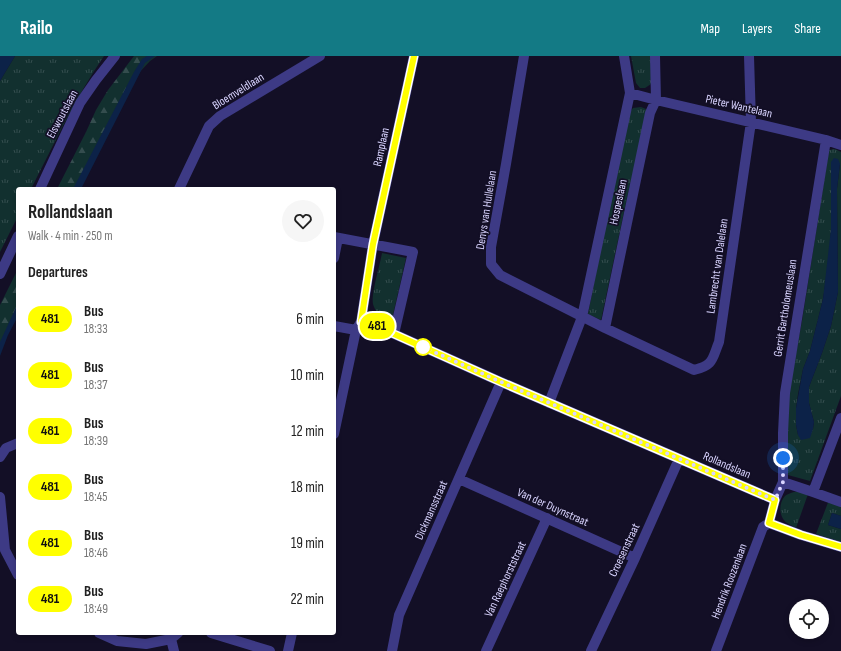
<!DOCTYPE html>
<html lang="en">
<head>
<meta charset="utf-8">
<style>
  :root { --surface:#fff; --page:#f6f6f6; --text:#222; --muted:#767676; --accent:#137a85 }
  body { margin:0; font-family:"Sofia Sans Condensed",sans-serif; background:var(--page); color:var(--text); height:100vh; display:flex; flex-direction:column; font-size:15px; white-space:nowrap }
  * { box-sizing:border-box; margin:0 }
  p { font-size:13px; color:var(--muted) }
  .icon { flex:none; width:22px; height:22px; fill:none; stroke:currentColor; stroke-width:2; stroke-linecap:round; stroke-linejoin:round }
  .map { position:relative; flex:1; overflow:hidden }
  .side { position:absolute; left:16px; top:131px; width:320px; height:448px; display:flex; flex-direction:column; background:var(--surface); border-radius:4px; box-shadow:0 2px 6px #0003 }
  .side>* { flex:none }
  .badge { padding:0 8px; border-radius:13px; font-size:14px; line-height:26px }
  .controls { position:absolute; left:789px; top:543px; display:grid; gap:8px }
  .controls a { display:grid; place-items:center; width:40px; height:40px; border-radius:50%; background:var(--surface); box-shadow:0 2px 6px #0003; font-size:20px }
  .you { position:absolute; width:20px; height:20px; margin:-10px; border:3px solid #fff; border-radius:50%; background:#1a73e8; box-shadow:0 0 0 6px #1a73e833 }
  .map>.badge { position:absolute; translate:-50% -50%; box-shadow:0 0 0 2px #fff }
  h2 { padding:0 12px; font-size:15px; line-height:36px }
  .round { display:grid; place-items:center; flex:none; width:42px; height:42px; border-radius:21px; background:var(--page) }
  .head { display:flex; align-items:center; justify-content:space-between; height:68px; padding:0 12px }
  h1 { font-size:19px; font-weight:700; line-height:30px }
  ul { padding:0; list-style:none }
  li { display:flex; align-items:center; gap:12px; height:56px; padding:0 12px }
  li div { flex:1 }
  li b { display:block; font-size:15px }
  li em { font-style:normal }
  li .badge { min-width:44px; font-weight:700; text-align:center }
  header { display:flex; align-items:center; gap:24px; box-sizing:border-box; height:56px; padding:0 20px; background:var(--accent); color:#fff }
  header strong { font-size:19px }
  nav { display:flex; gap:22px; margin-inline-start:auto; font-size:14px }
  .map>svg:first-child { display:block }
  .grass { fill:url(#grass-tufts); fill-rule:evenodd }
  .forest { fill:url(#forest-firs) }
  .water { fill:#0c2248 }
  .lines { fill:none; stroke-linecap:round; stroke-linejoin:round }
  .minor { stroke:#3d3a85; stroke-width:10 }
  .line-casing { stroke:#fff; stroke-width:9 }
  .line { stroke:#ff0; stroke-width:6 }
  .walk { stroke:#d9d4ff; stroke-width:4; stroke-dasharray:0 7.2 }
  .stop-dot { fill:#fff; stroke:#ff0; stroke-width:2 }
  .labels { text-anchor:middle; stroke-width:3.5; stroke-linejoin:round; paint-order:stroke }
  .street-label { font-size:12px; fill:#d9d4ff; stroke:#130f26 }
</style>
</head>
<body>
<header>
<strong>Railo</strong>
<nav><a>Map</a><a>Layers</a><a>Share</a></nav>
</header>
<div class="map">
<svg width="841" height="595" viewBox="0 0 841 595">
  <defs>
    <pattern id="grass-tufts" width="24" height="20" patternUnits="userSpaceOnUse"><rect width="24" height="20" fill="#12302f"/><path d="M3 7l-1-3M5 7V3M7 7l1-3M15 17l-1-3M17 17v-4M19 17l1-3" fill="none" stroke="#344d4e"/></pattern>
    <pattern id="forest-firs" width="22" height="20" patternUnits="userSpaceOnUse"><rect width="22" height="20" fill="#12302f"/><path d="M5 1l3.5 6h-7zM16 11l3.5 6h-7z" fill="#344d4e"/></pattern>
  </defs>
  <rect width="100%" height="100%" fill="#130f26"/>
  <path class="grass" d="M 15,0 L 104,0 C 75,42 54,88 31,133 L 18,133 L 18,160 L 0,196 L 0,25 Z
    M 631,0 L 652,0 L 651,28 L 645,32 L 640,32 L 636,27 Z
    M 641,51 L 646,53 L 647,62 L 628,137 L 601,264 L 588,258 L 605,171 L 630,56 L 633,52 Z
    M 835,93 L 841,96 L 841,340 L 810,425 L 788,419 L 786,350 L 802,265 L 829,94 ZM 831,106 L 840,108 L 837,133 L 838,236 L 831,270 L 822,297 L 809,331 L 809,347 L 814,366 L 813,373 L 798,379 L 796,369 L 796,352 L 798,338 L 803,313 L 810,295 L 823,243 L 830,195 L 831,173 Z
    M 382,197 L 406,202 L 392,263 L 384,263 C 379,259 375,255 373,248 C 371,238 380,209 382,197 Z
    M 794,436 L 799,436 L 808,438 L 796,472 C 793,470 790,469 787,467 C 779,461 778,448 785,440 C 787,438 791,437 794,436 Z
    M 829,444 L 841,448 L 841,460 L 832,457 L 828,469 L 841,473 L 841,486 L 816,478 Z"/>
  <path class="forest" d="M 134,0 L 157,0 L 150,5 L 136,20 L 79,133 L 57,133 L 86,76 L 96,54 L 108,34 Z
    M 18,213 L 18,256 L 0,293 L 0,249 Z"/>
  <path class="water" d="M 0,0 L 15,0 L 0,25 Z
    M 147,0 L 155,0 L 145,7 L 81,133 L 73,133 L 134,16 L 142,3 Z
    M 834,102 L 838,103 L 840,108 L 837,133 L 838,236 L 831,270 L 822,297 L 809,331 L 809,347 L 814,366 L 813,373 L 810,382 L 801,384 L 798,379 L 796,369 L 796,352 L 803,313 L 810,295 L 823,243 L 831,173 L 831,106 Z
    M 18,247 L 18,260 L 8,279 L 0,300 L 0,286 Z
    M 832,457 L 841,460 L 841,473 L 828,469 Z"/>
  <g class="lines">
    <path class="minor" d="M 524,0 L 506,108 L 491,191 L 491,208 L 500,219 L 605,272 L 694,314 C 714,309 712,303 719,286 L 751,66 L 749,0
      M 630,37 L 656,44 L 826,84 L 841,89
      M 40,133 L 80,47 L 96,24 L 115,0
      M 179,133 L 209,70 L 220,60 L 320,0
      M 334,181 L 413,196 L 394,278
      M 334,202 L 338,182
      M 0,218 L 18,180
      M 361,266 L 374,269 L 501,326 L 775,444
      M 334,270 L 356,274
      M 605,272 L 650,57 L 656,44 L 655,0
      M 549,347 L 582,261 L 630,37 L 624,0
      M 334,378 L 356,274 L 361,266 L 373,188 L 414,0
      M 0,401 L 6,392 L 18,387
      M 459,423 L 635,502
      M 783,426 L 783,377 L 785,337 L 826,84
      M 813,436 L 841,362
      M 0,441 L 5,494 L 18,519
      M 769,467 L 775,444 L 783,426 L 813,436 L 841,446
      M 769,467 L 801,479 L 841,491
      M 99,577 L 117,585 L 146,588 L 171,583 L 178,577
      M 211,577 L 270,595
      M 171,583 L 174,595
      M 288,595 L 292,577
      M 392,595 L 399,559 L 501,326
      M 486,595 L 547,462
      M 591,595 L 635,502 L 679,403
      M 716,595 L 763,471 L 769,467"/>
  </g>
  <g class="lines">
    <defs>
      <path id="line" d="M 414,0 L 373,188 L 361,266 L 374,269 L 501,326 L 775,444 L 769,467 L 801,479 L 841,491"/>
    </defs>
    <use href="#line" class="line-casing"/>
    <use href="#line" class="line"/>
    <path class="walk" d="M 423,291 L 501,326 L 775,444 L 783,426 L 783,402"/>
  </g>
  <circle class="stop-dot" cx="423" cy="291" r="8"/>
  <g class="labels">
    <g class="street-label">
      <text transform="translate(238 35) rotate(-32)" y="4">Bloemveldlaan</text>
      <text transform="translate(739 50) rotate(13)" y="4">Pieter Wantelaan</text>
      <text transform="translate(62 58) rotate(-62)" y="4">Elswoutslaan</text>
      <text transform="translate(381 91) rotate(-78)" y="4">Ramplaan</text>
      <text transform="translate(618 146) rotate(-78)" y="4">Hospeslaan</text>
      <text transform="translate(486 154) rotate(-81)" y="4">Denys van Hullelaan</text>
      <text transform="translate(717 210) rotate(-82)" y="4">Lambrecht van Dalelaan</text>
      <text transform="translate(785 252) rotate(-81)" y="4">Gerrit Bartholomeuslaan</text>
      <text transform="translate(727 409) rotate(23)" y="4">Rollandslaan</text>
      <text transform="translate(553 451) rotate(24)" y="4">Van der Duynstraat</text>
      <text transform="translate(431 454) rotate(-66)" y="4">Dickmansstraat</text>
      <text transform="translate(624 494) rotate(-65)" y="4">Croesenstraat</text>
      <text transform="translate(505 523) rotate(-65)" y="4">Van Raephorststraat</text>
      <text transform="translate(729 525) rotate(-69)" y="4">Hendrik Roozenlaan</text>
    </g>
  </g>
</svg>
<div class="controls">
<a><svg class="icon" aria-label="locate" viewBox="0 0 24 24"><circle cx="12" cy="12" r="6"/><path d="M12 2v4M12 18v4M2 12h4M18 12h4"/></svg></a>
</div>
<div class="you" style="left:783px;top:402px"></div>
<b class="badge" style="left:377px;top:270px;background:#ff0;color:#111">481</b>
<section class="side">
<div class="head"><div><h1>Rollandslaan</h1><p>Walk · 4 min · 250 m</p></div><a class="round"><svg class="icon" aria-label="heart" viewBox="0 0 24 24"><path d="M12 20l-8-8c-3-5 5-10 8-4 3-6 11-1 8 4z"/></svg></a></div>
<h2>Departures</h2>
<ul>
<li><span class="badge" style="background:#ff0;color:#111">481</span><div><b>Bus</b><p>18:33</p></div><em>6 min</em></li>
<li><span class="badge" style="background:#ff0;color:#111">481</span><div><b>Bus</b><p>18:37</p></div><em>10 min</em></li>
<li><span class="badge" style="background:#ff0;color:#111">481</span><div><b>Bus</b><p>18:39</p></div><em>12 min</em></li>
<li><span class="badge" style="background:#ff0;color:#111">481</span><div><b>Bus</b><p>18:45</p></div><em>18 min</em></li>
<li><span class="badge" style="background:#ff0;color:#111">481</span><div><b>Bus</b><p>18:46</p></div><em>19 min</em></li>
<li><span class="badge" style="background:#ff0;color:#111">481</span><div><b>Bus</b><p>18:49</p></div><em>22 min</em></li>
</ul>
</section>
</div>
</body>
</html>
